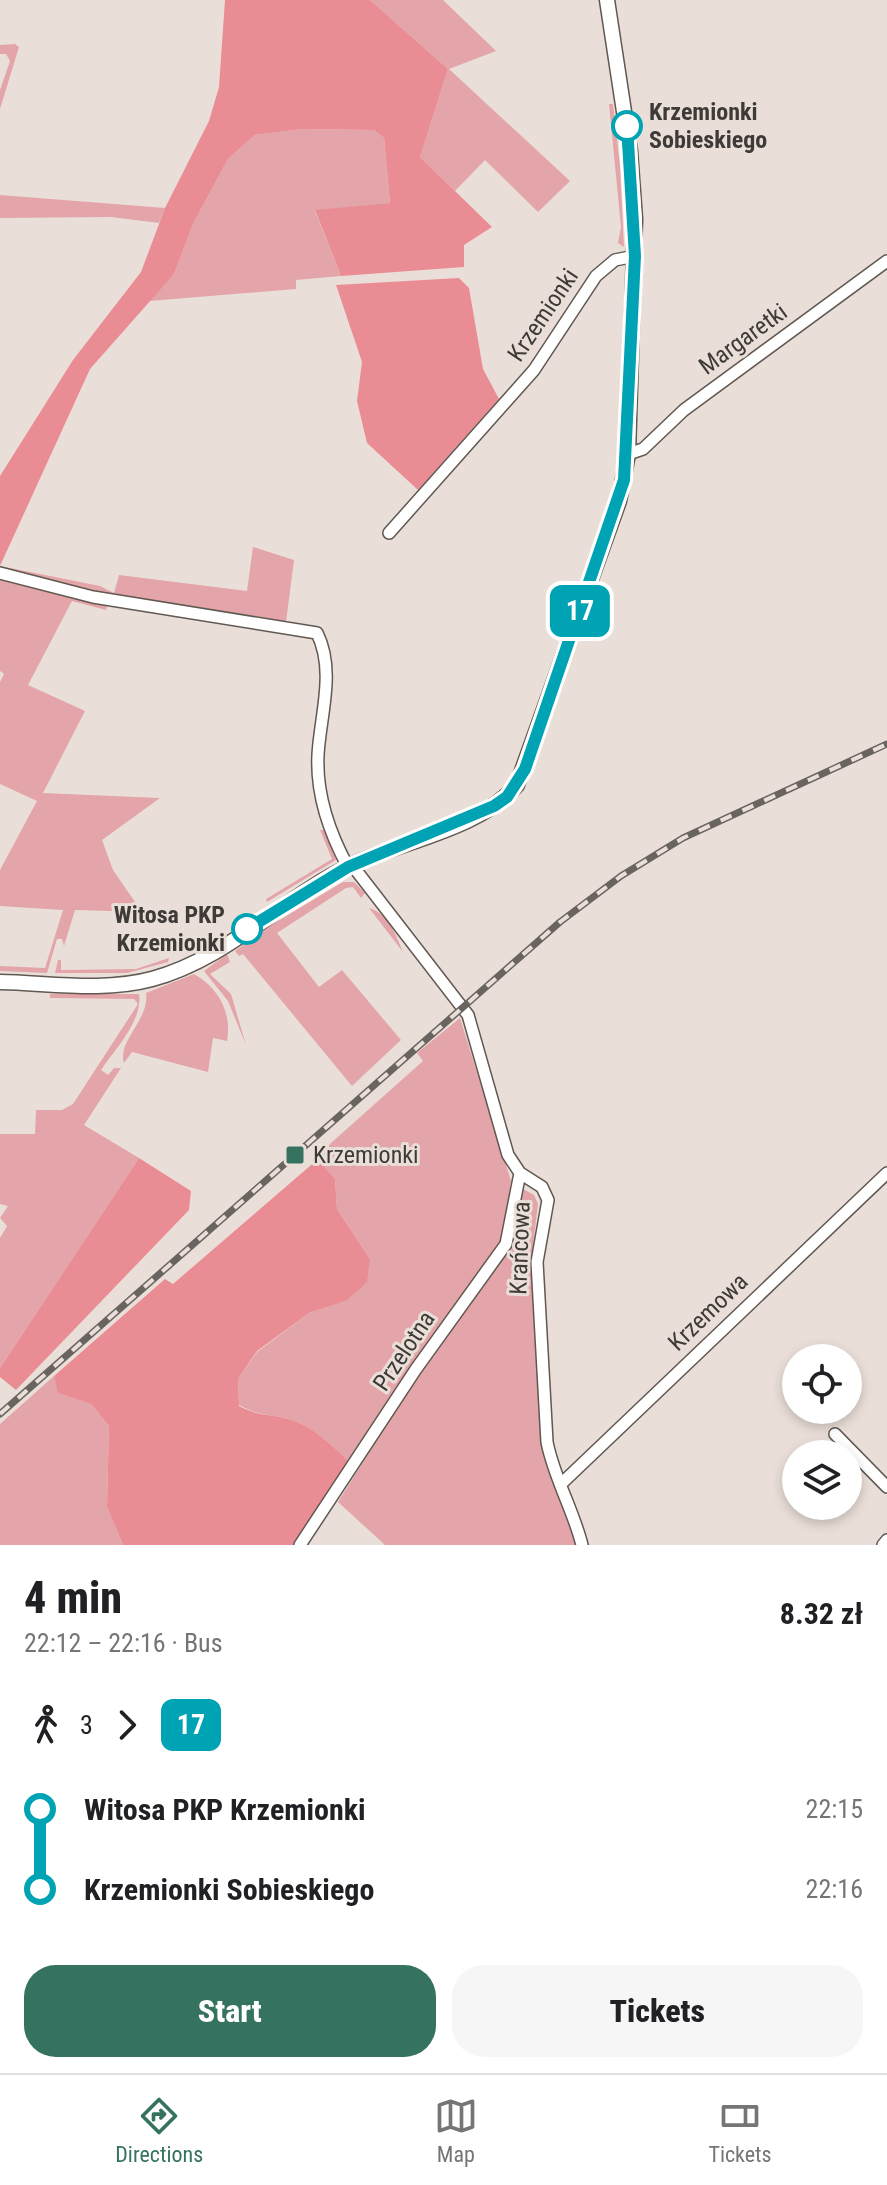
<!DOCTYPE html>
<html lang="en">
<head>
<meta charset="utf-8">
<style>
  :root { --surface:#fff; --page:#f6f6f6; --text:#202124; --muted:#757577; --line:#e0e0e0; --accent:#357360 }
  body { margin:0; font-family:"Roboto Condensed",sans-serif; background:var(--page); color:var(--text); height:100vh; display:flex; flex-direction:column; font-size:30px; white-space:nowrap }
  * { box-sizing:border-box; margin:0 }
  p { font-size:26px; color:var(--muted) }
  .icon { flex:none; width:44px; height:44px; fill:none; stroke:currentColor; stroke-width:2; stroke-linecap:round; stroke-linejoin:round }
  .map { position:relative; height:1545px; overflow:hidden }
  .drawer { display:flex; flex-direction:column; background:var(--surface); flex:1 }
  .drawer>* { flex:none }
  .badge { padding:0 16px; border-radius:12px; font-size:28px; line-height:52px }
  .tools { position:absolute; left:782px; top:1344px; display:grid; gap:16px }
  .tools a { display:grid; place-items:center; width:80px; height:80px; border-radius:50%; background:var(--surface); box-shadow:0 4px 12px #0003; font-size:40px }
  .map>.badge { position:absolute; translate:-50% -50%; box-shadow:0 0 0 4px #fff }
  .legs { display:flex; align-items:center; gap:12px; height:88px; padding:0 24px; font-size:26px }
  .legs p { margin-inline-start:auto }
  .headline { display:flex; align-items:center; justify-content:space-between; height:136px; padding:0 24px }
  h1 { font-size:44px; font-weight:800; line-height:60px }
  .primary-button { display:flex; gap:16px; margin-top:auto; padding:16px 24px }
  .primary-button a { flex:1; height:92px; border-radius:32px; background:var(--accent); color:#fff; font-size:32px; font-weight:800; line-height:92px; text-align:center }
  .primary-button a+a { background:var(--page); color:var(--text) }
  ul { padding:0 24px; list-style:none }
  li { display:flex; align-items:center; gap:28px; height:80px; font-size:30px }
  li i { display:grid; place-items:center; width:12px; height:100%; margin:0 10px; background:currentColor }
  li i::after { content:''; width:20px; height:20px; margin:-10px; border:6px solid; border-radius:50%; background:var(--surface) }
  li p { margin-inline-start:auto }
  li:first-child i { background:linear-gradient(#0000 50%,currentColor 0) }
  li:last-child i { background:linear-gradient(currentColor 50%,#0000 0) }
  .menu { display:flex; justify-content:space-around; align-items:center; height:112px; border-top:2px solid var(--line); background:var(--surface); font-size:22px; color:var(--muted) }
  .menu a { display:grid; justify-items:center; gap:4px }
  .menu .active { color:var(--accent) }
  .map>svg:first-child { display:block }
  .green { fill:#e3a5a9 }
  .forest { fill:#ea8c94 }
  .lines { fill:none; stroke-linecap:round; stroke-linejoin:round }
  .minor-casing { stroke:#605851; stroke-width:14 }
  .tertiary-casing { stroke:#605851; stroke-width:17 }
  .minor { stroke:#fff; stroke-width:11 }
  .tertiary { stroke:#fff; stroke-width:14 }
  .rail-casing { stroke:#696460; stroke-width:7 }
  .rail { stroke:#eadfd8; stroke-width:4; stroke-dasharray:12; stroke-linecap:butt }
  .line-1-casing { stroke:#fff; stroke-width:18 }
  .line-1 { stroke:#00a3b4; stroke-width:12 }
  .stop-1-dot { fill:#fff; stroke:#00a3b4; stroke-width:4 }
  .poi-dot { fill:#357360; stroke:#eadfd8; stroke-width:3 }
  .labels { text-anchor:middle; stroke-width:6; stroke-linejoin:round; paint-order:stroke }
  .stop-label { font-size:24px; font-weight:bold; fill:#3e3a37; stroke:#eadfd8; text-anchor:start }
  .street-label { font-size:24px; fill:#3e3a37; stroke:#eadfd8 }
  .poi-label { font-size:24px; fill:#3e3a37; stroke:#eadfd8; text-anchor:start }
</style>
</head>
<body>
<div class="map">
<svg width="887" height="1545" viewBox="0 0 887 1545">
  <rect width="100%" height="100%" fill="#eadfd8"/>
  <path class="green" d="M 370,0 L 443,0 L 496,51 L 449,69 L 570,181 L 538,212 L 485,160 L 455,191 L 420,157 L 448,69 Z
    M 15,44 L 19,47 L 0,109 L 0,90 L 10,61 L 6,54 L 0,54 L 0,45 Z
    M 609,104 L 613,104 L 620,166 L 624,247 L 618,243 L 621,227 Z
    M 302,129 L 374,130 L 384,138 L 390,203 L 315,211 L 341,276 L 296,280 L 296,289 L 149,301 L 174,274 L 193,224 L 228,159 L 255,135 Z
    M 0,195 L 165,208 L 159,223 L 111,217 L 0,218 Z
    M 253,547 L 294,560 L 286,622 L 134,600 L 0,570 L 0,566 L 100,586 L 114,593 L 119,575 L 247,591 Z
    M 0,577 L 107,606 L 106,610 L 72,601 L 28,685 L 85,711 L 43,793 L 160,798 L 102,840 L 113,870 L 142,912 L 75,910 L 64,946 L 62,939 L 57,939 L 47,973 L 0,971 L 0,966 L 45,968 L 63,910 L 0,906 L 0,870 L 37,801 L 0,784 L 0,682 L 4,674 L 0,671 Z
    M 320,830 L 324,830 L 336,860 L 267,902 L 266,899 L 332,859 Z
    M 343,882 L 354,882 L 365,893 L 361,898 L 353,887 L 346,888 L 277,933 L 319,987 L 342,970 L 401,1040 L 352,1086 L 243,954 L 239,956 L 235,951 L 271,925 Z
    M 369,908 C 388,913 396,935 403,952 Z
    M 227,954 L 230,962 L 210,974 L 231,994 L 246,1045 L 228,1001 L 204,971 Z
    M 169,958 L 168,962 L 127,973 L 55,973 L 58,960 L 61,960 L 61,970 L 136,969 Z
    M 194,974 C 219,988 232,1013 227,1041 L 213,1038 L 208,1072 L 132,1052 L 124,1063 C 117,1041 150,1019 146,993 Z
    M 50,994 L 139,994 C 143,1021 115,1049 101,1070 L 108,1075 L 114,1068 L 121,1068 L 84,1125 L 139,1158 L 0,1368 L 0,1238 L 7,1226 L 0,1218 L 8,1206 L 0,1204 L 0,1134 L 35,1134 L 36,1110 L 62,1110 L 73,1104 L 138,1004 L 134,999 L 50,998 Z
    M 460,1018 L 511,1181 L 503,1243 L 351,1463 C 333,1447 313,1425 288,1419 C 267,1413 261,1417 239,1405 L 238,1379 L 257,1352 L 309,1313 L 346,1301 L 370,1259 L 337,1209 L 335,1179 L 318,1159 L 331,1143 L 423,1061 L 417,1053 Z
    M 523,1189 L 534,1195 L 538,1204 L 531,1262 L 540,1429 L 545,1456 L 576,1545 L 385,1545 L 338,1502 L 420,1371 L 507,1251 L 519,1216 L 519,1193 Z
    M 54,1376 L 59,1393 L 91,1404 L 109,1426 L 107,1505 L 123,1545 L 0,1545 L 0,1424 Z"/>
  <path class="forest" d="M 225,0 L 370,0 L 448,69 L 420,157 L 492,227 L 464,245 L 464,267 L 341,276 L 315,210 L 390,203 L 384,138 L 374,130 L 302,129 L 255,135 L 228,159 L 193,224 L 174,274 L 90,369 L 0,566 L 0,476 L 73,360 L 141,272 L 165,208 L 209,121 L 219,87 Z
    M 459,278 L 469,288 L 483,369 L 499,399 L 418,490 L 367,443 L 357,401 L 362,362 L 336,285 Z
    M 139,1158 L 191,1191 L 189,1210 L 16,1390 L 0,1377 L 0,1368 Z
    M 318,1159 L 335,1179 L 337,1209 L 370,1259 L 367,1282 L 346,1301 L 309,1313 L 257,1351 L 238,1379 L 239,1406 C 263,1418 266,1413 288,1419 C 313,1425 333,1447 351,1463 L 294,1545 L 123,1545 L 107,1506 L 109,1426 L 91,1404 L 58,1393 L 54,1376 L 165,1279 L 173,1284 Z"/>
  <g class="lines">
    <defs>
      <path id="minor" d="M 628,454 L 643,449 L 684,410 L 887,261
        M 389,533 L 534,370 L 596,276 L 615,260 L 635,256
        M 0,573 L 93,597 L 317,633 C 336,671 320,716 318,755 C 316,795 329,832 348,867
        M 352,865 L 468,1015 L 508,1155 L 520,1173 L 542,1187 L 548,1200 L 537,1262 L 547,1442 C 554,1478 573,1509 582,1545
        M 835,1434 L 887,1487
        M 561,1484 L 887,1173
        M 300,1545 L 416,1369 L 506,1244 L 520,1173
        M 883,1545 L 887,1540"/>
      <path id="tertiary" d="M 0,982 C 50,983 104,992 152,979 C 225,960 282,899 348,867 C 402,840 477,831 517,785 L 619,501 L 628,454 L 635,219 L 630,151 L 607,0"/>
    </defs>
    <use href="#minor" class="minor-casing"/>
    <use href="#tertiary" class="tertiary-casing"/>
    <use href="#minor" class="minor"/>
    <use href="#tertiary" class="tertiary"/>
    <defs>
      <path id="rail" d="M 0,1414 L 560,922 L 621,876 L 683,838 L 887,744"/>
    </defs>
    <use href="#rail" class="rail-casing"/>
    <use href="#rail" class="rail"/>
  </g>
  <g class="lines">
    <defs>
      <path id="line-1" d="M 247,929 L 348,867 L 494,806 L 507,797 L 525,769 L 624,480 L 635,256 L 627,126"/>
    </defs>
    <use href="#line-1" class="line-1-casing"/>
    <use href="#line-1" class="line-1"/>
  </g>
  <g class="stop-1-dot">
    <circle cx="627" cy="126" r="14"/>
    <circle cx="247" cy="929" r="14"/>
  </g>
  <rect class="poi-dot" x="285" y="1145" width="20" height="20" rx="4"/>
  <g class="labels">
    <g class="stop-label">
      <text x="649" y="120">Krzemionki<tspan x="649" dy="28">Sobieskiego</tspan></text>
      <text x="225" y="923" text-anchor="end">Witosa PKP<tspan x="225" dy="28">Krzemionki</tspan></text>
    </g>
    <g class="street-label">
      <text transform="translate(543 315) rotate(-56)" y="8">Krzemionki</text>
      <text transform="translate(743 339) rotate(-36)" y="8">Margaretki</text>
      <text transform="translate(520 1248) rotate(-88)" y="8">Krańcowa</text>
      <text transform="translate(708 1312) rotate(-44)" y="8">Krzemowa</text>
      <text transform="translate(404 1351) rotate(-56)" y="8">Przelotna</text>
    </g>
    <g class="poi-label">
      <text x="313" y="1163">Krzemionki</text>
    </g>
  </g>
</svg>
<div class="tools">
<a><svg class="icon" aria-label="locate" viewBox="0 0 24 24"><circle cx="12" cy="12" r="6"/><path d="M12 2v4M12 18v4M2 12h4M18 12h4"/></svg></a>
<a><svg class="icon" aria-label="layers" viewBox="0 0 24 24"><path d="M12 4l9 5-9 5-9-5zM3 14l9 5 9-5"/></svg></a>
</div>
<b class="badge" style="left:580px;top:611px;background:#00a3b4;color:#fff">17</b>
</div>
<section class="drawer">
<div class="headline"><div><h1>4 min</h1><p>22:12 – 22:16 · Bus</p></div><b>8.32 zł</b></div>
<div class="legs"><svg class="icon" aria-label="walk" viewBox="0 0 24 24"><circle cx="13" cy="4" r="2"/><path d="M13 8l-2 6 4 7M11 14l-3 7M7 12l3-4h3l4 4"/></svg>3<svg class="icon" aria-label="forward" viewBox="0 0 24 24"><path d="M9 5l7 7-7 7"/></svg><b class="badge" style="background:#00a3b4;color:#fff">17</b></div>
<ul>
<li><i style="color:#00a3b4"></i><b>Witosa PKP Krzemionki</b><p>22:15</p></li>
<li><i style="color:#00a3b4"></i><b>Krzemionki Sobieskiego</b><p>22:16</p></li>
</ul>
<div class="primary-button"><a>Start</a><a>Tickets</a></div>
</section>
<nav class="menu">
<a class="active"><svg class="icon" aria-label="directions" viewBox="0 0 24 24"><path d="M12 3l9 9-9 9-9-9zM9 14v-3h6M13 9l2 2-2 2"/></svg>Directions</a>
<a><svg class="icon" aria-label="map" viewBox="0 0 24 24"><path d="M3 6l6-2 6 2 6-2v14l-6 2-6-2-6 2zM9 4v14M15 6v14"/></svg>Map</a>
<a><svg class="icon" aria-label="tickets" viewBox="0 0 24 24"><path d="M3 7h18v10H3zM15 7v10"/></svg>Tickets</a>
</nav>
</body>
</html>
